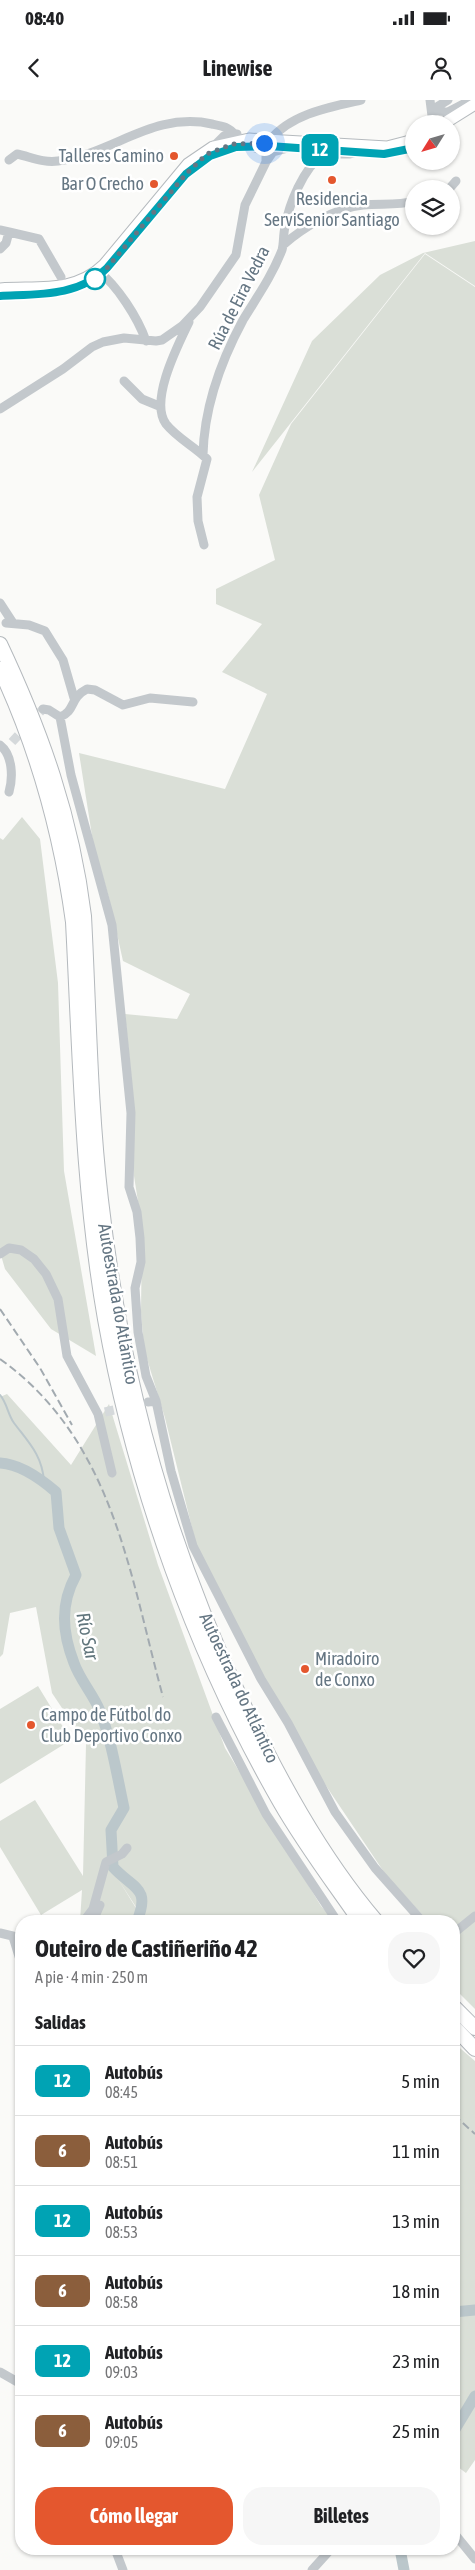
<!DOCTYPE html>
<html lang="es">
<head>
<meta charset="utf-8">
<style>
  :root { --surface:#fff; --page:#f6f6f6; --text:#202124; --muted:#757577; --line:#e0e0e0; --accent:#e4572e }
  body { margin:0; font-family:"Asap Condensed",sans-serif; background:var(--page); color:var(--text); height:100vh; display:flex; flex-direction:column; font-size:19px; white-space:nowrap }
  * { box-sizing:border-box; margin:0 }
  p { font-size:16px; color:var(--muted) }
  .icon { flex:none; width:28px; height:28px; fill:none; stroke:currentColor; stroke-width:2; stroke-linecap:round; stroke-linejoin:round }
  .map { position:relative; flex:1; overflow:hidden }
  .drawer { position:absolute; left:15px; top:1815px; width:445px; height:640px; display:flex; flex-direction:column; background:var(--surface); border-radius:20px; box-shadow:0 1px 4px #0004 }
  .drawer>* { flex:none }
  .badge { padding:0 10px; border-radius:8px; font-size:18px; line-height:32px }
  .needle { width:32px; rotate:233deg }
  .tools { position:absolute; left:405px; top:15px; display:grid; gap:10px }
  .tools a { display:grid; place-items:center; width:55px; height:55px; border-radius:50%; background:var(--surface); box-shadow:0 1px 4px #0004; font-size:25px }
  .you { position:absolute; width:25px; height:25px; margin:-12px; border:4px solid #fff; border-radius:50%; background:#1a73e8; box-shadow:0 0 0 8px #1a73e833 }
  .map>.badge { position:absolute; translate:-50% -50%; box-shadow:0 0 0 2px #fff }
  h2 { padding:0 20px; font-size:19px; line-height:45px }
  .round { display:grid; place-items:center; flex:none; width:52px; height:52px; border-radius:20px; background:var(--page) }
  .head { display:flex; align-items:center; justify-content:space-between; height:85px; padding:0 20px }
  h1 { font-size:24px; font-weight:700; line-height:38px }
  .action { display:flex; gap:10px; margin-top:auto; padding:10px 20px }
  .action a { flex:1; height:58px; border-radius:20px; background:var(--accent); color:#fff; font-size:20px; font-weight:700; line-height:58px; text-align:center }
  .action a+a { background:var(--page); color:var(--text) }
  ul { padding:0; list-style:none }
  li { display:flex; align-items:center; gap:15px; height:70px; padding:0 20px; border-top:1px solid var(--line) }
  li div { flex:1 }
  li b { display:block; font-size:19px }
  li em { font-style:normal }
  li .badge { min-width:55px; font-weight:700; text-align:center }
  .status { display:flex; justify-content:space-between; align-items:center; height:35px; padding:0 25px; background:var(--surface); direction:ltr }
  .status svg { height:14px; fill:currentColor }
  header { display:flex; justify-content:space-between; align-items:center; height:65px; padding:0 20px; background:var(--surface); font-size:22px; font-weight:700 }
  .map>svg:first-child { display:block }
  .green { fill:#dadfd7 }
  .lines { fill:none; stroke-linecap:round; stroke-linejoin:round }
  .stream { stroke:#bbc7cb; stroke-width:2 }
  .river { stroke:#bbc7cb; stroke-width:11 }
  .minor-tunnel { stroke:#d5d9db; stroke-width:9; stroke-dasharray:9 4.5; stroke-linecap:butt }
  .major-casing { stroke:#b5babe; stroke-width:13 }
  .highway-casing { stroke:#b4b9bd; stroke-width:16 }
  .minor { stroke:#c3c8cc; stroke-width:9 }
  .major { stroke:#fff; stroke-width:11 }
  .highway { stroke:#fff; stroke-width:14 }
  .rail { stroke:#a2aab0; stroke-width:2; stroke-dasharray:8 4; stroke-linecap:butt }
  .line-casing { stroke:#fff; stroke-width:11 }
  .line { stroke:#00a3b4; stroke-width:8 }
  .walk { stroke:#657683; stroke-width:5; stroke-dasharray:0 9 }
  .poi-dot { fill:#e4572e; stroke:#fff; stroke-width:2 }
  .stop-dot { fill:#fff; stroke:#00a3b4; stroke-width:2.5 }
  .labels { text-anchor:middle; stroke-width:5; stroke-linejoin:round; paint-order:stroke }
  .poi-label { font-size:18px; fill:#657683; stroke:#fff; text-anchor:end }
  .street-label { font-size:18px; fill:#657683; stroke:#fff }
  .water-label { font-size:19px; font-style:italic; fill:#60757c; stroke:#fff }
</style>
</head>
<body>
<div class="status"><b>08:40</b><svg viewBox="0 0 49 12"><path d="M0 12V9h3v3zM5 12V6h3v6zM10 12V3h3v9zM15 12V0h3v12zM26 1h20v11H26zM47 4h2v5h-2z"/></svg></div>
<header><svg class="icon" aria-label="back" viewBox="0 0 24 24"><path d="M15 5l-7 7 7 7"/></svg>Linewise<svg class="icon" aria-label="person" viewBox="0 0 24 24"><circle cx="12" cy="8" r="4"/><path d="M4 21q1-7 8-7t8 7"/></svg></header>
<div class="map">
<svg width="475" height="2470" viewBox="0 0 475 2470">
  <rect width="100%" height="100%" fill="#fafaf8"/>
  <path class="green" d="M 475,141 L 475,186 L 425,153 L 252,372 L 312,241 L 380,175 L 423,153 Z
    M 425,154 L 475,187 L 475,1909 L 457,1891 L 454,1878 L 454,1821 L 428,1821 L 386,1775 L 308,1659 L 259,1571 L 196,1444 L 165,1318 L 144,1249 L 141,1212 L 142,1127 L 134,1076 L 134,1005 L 125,914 L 177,919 L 190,894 L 123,861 L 109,798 L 93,742 L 79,653 L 225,689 L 267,594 L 222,572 L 262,524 L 216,504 L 216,489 L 275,460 L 259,395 L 291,324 Z
    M 22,717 L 40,739 L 58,883 L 64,1071 L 96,1256 L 51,1229 L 5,1169 L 0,1152 L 0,738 L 3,740 Z
    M 7,1294 L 71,1365 L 109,1304 L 158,1465 L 225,1648 L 321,1806 L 335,1821 L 145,1821 L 118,1779 L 144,1821 L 80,1821 L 82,1790 L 41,1815 L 0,1747 L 0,1721 L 35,1700 L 83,1776 L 86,1644 L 52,1593 L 36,1507 L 10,1513 L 3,1554 L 0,1557 L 0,1297 Z
    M 38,1586 L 71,1640 L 0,1684 L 0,1609 Z
    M 454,1943 L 475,1961 L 475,2360 L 466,2373 L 454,2364 Z"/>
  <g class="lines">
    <path class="stream" d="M 0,1295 C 7,1303 8,1315 14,1323 C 29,1343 42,1355 44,1381"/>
    <path class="river" d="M 0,1363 C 20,1364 41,1379 56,1392 L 59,1428 L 76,1475 C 60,1504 62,1532 74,1563 C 80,1580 93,1594 100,1611 C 112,1642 117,1676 124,1708 L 111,1730 L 113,1767 C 133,1789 151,1787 137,1821
      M 454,2212 L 475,2210
      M 454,2331 L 475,2296
      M 400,2449 L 404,2470"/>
    <path class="minor-tunnel" d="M 12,642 L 43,609
      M 105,1312 L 127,1307"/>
    <defs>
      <path id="major" d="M 443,24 L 475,4
        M 0,189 C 37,186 74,194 104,165 L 188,64 L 213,47 L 249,39 L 387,47 L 414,40"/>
      <path id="highway" d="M 0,544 C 42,633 72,718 84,816 C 89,911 90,1006 101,1100 C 121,1275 165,1438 240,1597 C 277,1675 320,1755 376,1821
        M 0,569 C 38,650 61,734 73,822 C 80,954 82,1088 105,1219 C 135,1387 195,1554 280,1702 C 304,1744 333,1782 360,1821
        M 454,1907 L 475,1928
        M 454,1927 L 475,1949"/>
    </defs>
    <use href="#major" class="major-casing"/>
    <use href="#highway" class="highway-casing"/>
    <path class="minor" d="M 430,0 L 433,24
      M 432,10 L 448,12 L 471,0
      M 432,10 L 448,0
      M 270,40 C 291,14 330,7 361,0
      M 247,45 L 266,52 L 266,61
      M 213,47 L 224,36 L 237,34
      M 305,49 L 315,53 L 316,61
      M 9,60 L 17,54 C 31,57 43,63 58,61 C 113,54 153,11 212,24 C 222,26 229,27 235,35 L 236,43
      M 449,89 L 456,81
      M 0,130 L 9,132 L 6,143 L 0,149
      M 9,132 L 39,139 L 61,177
      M 283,145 C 304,127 335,108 363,105 C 380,103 397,106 414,101
      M 98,171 C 117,185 138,218 146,241
      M 189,222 C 178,245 149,301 166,324 C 177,338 194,346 207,359 L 197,397 L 198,421 L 204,445
      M 124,281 L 142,299 L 159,306
      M 0,309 L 63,269 L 92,247 L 103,242 L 124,238 L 156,241 L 162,240 L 182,226 L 200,207 L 236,155 L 245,105 L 266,62 L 273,52 L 288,48
      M 203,355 C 204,308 221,261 243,220 C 257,197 272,176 282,150 C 284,143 283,135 285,127 C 289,104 303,69 323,54 L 350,54 L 361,51
      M 0,503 L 13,523
      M 6,523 L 29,525 L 45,531 L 63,560 L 74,598
      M 43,609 L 49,610 L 60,617 C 76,611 69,598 87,589 L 95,590 L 123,605 L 150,598 L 193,602
      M 60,617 L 71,675 L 112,825 L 131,1013 L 129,1087 L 137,1112 L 140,1138 L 141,1162 L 135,1188 L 138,1232 L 146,1276 L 156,1301
      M 0,645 C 13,655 13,678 9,692
      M 0,1154 L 9,1148 L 21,1150 L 34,1159 L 46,1174 L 58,1199 L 67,1256 L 98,1314 L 112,1373
      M 148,1302 L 156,1301 L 171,1371 L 193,1446 L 261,1579 L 288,1623 L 335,1712 L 375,1768 L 422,1821
      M 216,1617 L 266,1714 L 337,1821
      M 84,1821 L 93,1809 L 106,1762 L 122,1754 L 127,1748
      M 93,1821 L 100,1805
      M 0,1833 L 21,1838
      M 454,1833 L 475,1816
      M 13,1837 L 21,1863
      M 0,2272 L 21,2284
      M 454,2433 L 475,2459
      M 115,2449 L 123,2470
      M 312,2470 L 331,2449"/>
    <use href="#major" class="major"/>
    <use href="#highway" class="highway"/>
    <path class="rail" d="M 0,1209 L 40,1268 L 72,1325
      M 0,1259 C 113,1340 129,1472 163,1597
      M 454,2015 L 475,2034"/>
  </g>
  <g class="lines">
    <defs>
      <path id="line" d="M 0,196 C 38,194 78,197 107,168 L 186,74 L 210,56 L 236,47 L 269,46 L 384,54 L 414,48"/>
    </defs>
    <use href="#line" class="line-casing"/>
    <use href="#line" class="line"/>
    <path class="walk" d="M 95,179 L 91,182 L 107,168 L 186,74 L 207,54 L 233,44 L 264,43"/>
  </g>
  <g class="poi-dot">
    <circle cx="174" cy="56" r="5"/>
    <circle cx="332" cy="80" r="5"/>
    <circle cx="154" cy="84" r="5"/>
    <circle cx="305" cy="1569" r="5"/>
    <circle cx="31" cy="1625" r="5"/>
  </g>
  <circle class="stop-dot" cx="95" cy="179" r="10"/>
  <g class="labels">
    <g class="poi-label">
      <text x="164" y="62">Talleres Camino</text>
      <text x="144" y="90">Bar O Crecho</text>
      <text x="332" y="105" text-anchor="middle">Residencia<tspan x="332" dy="21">ServiSenior Santiago</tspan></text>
      <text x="315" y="1565" text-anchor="start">Miradoiro<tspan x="315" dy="21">de Conxo</tspan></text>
      <text x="41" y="1621" text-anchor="start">Campo de Fútbol do<tspan x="41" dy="21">Club Deportivo Conxo</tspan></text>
    </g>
    <g class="street-label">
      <text transform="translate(239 198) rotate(-63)" y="6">Rúa de Eira Vedra</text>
      <text transform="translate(118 1204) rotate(80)" y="6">Autoestrada do Atlántico</text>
      <text transform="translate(239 1588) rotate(65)" y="6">Autoestrada do Atlántico</text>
    </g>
    <g class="water-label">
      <text transform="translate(88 1536) rotate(78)" y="7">Río Sar</text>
    </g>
  </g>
</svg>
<div class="tools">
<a><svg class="needle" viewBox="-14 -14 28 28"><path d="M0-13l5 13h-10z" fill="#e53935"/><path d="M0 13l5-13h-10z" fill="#757577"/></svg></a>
<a><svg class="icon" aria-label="layers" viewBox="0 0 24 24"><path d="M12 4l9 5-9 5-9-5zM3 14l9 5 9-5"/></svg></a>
</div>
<div class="you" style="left:264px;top:43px"></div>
<b class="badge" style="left:320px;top:50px;background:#00a3b4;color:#fff">12</b>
<section class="drawer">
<div class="head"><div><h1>Outeiro de Castiñeriño 42</h1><p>A pie · 4 min · 250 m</p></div><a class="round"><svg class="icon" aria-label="heart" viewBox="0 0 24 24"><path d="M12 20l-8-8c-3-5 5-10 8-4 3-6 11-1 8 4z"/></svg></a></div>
<h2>Salidas</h2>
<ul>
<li><span class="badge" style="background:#00a3b4;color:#fff">12</span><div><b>Autobús</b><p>08:45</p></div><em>5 min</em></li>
<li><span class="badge" style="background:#8b5e3c;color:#fff">6</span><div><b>Autobús</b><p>08:51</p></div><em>11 min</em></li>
<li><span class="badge" style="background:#00a3b4;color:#fff">12</span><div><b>Autobús</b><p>08:53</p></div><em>13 min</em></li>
<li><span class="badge" style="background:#8b5e3c;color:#fff">6</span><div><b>Autobús</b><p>08:58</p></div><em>18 min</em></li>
<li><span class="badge" style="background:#00a3b4;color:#fff">12</span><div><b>Autobús</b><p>09:03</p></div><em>23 min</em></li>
<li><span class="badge" style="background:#8b5e3c;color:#fff">6</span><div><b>Autobús</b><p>09:05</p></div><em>25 min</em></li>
</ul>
<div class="action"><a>Cómo llegar</a><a>Billetes</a></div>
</section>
</div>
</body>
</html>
